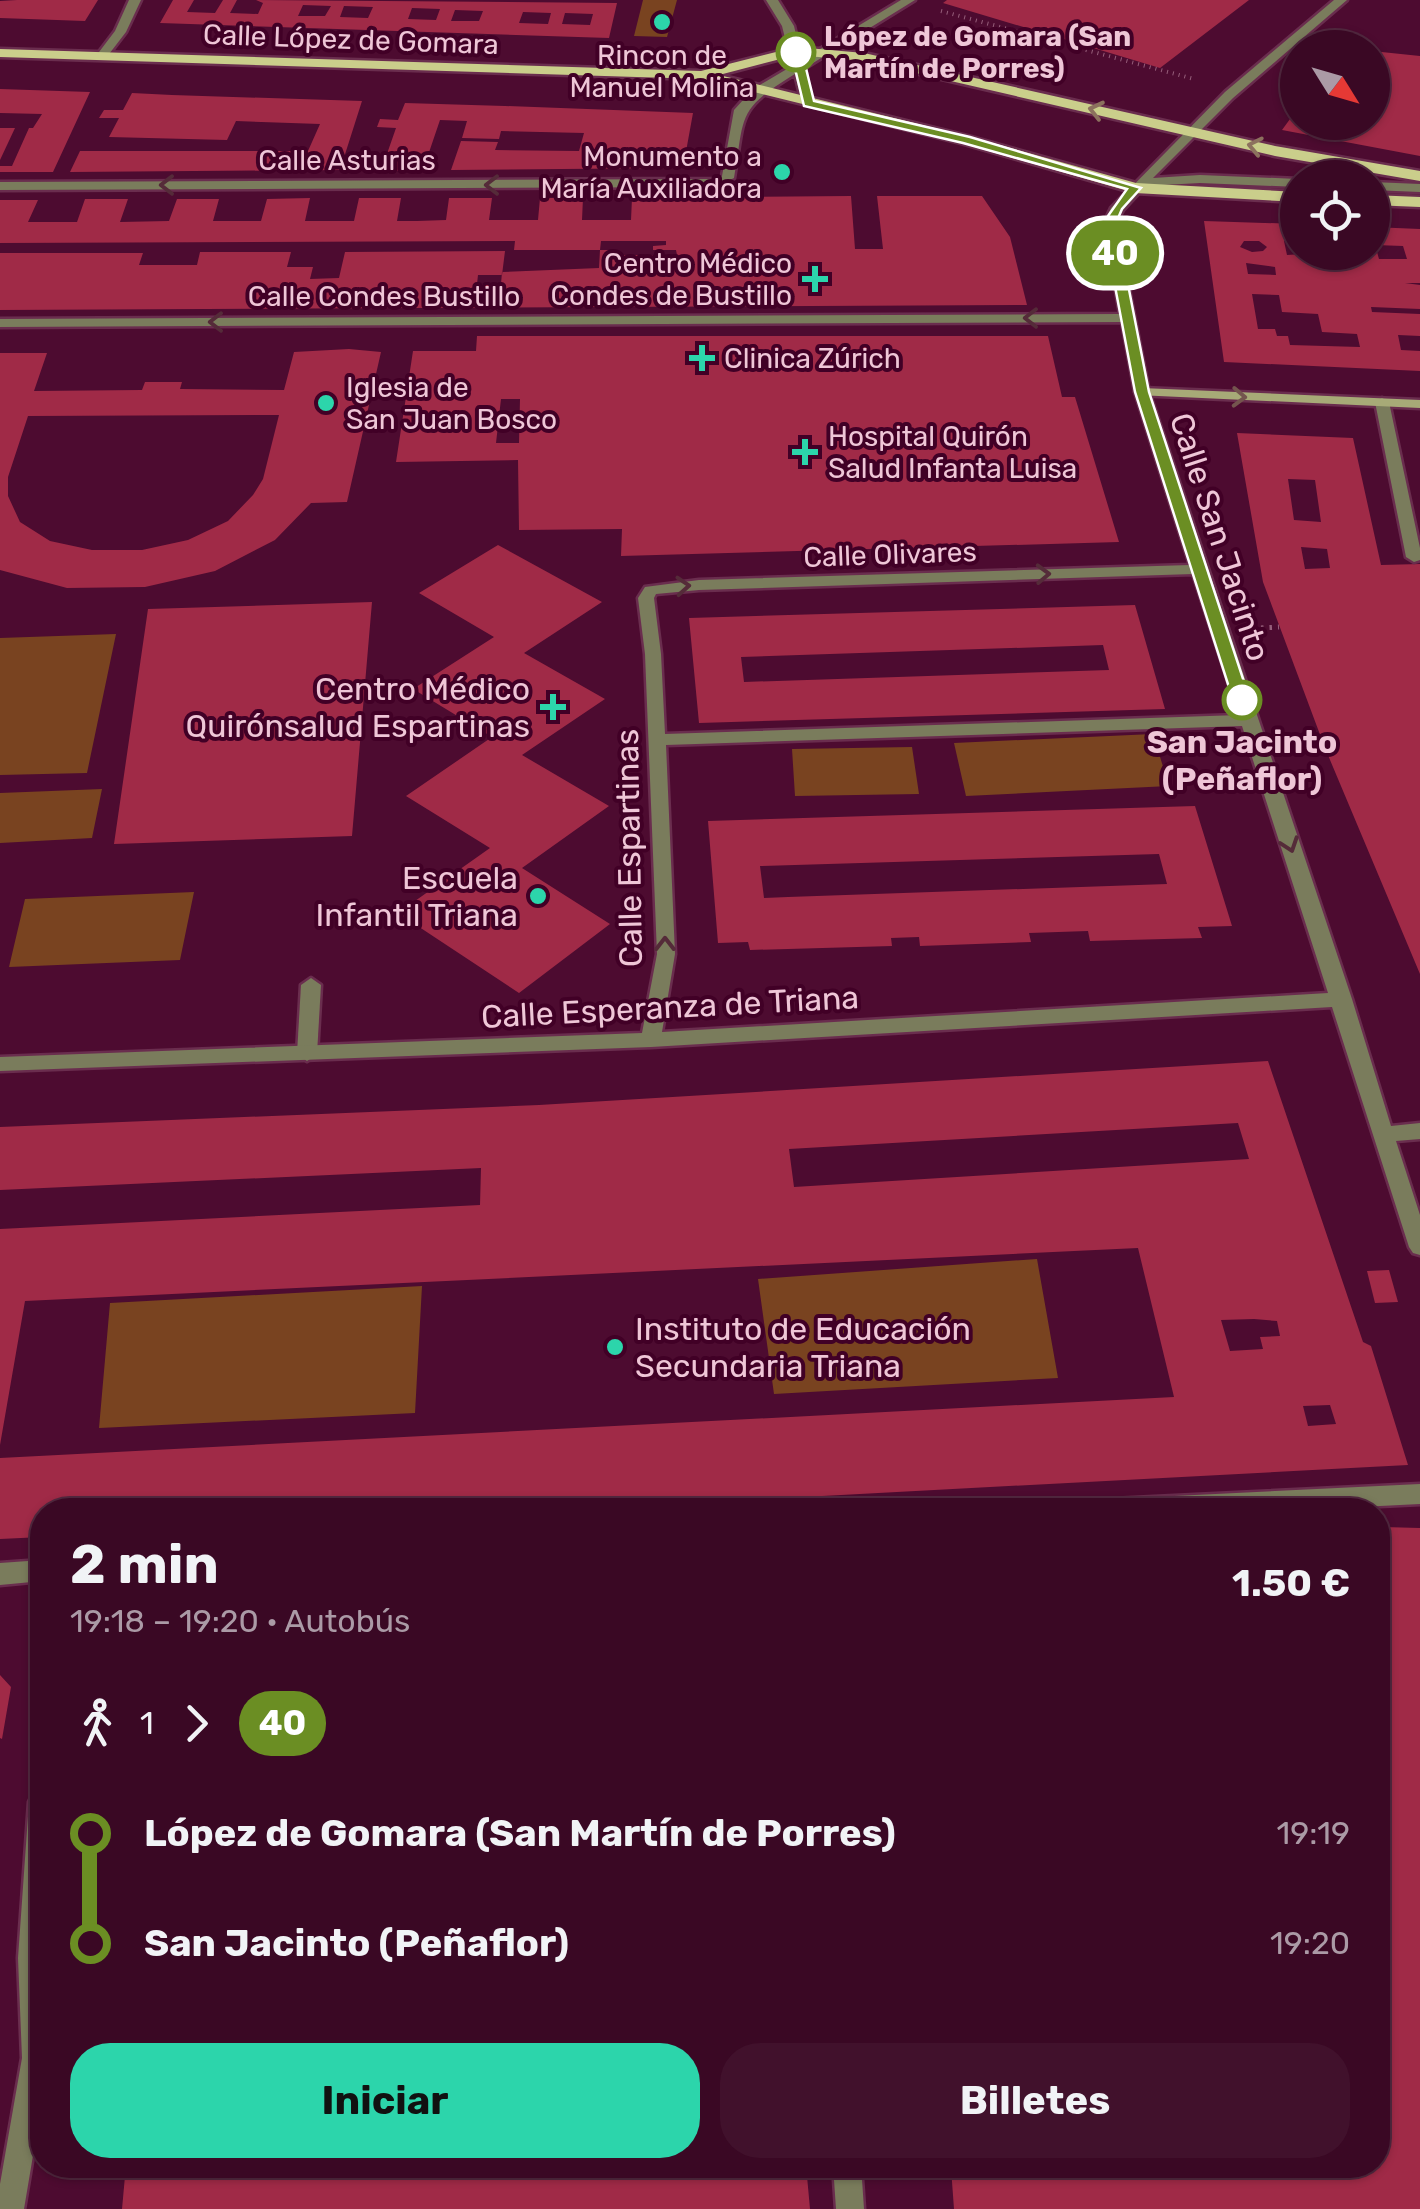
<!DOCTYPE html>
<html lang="es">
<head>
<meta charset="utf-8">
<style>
  :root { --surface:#3a0824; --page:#41112c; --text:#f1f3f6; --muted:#ab9aa6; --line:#542941; --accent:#2cd5ab }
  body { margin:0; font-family:Rubik,sans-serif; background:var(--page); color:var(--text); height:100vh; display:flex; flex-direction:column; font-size:38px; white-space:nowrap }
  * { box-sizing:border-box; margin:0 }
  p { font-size:32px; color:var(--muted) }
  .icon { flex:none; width:55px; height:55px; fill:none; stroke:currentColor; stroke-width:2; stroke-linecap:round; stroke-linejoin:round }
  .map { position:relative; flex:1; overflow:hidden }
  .sheet { position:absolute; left:30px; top:1498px; width:1360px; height:680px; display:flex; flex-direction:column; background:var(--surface); border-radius:40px; box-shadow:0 2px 8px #0004,0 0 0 2px var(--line) }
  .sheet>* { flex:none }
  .badge { padding:0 20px; border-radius:32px; font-size:35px; line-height:65px }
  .needle { width:65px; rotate:127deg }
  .buttons { position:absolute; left:1280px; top:30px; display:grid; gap:20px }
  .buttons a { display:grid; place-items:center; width:110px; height:110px; border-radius:50%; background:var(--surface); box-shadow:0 2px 8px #0004,0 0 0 2px var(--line); font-size:50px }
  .map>.badge { position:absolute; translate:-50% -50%; box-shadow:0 0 0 5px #fff }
  .legs { display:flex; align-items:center; gap:15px; height:110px; padding:0 40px; font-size:32px }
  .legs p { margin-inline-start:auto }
  .headline { display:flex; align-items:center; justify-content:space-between; height:170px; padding:0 40px }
  h1 { font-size:55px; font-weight:700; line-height:75px }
  .button { display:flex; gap:20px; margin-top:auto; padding:20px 40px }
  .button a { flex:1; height:115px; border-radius:40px; background:var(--accent); color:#111; font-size:40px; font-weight:700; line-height:115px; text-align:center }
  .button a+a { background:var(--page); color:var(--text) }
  ul { padding:0 40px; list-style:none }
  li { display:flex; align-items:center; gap:35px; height:110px; font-size:38px }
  li i { display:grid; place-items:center; width:15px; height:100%; margin:0 12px; background:currentColor }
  li i::after { content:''; width:25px; height:25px; margin:-12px; border:8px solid; border-radius:50%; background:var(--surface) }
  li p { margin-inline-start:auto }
  li:first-child i { background:linear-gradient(#0000 50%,currentColor 0) }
  li:last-child i { background:linear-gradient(currentColor 50%,#0000 0) }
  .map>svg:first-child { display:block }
  .green { fill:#794320 }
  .building { fill:#a02a47; fill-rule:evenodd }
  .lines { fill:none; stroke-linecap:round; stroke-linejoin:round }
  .lane-casing { stroke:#6a2d4e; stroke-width:5 }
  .street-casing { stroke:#6a2d4e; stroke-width:5 }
  .secondary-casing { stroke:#6a2d4e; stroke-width:5 }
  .primary-casing { stroke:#6a2d4e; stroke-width:5 }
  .path-far1 { stroke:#965f7b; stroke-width:4; stroke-dasharray:1 5; stroke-linecap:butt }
  .path { stroke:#965f7b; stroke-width:5; stroke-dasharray:2.5 6; stroke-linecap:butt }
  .lane { fill:#7a7c5c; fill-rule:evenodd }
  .street { fill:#7a7c5c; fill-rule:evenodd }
  .secondary { fill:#a7aa77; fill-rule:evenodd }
  .primary { fill:#cace8b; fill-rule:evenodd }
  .oneway { stroke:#8c715e }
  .oneway2 { stroke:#552b39 }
  .oneway3 { stroke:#74554e }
  .line-1 { fill:#6b8e23; stroke:#fff; stroke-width:2.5 }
  .poi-dot { fill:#2cd5ab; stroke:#410026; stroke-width:4 }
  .stop-1-dot { fill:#fff; stroke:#6b8e23; stroke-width:5 }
  .labels { text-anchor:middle; stroke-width:8; stroke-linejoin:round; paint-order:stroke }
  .far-stop-label { font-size:28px; font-weight:bold; fill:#efc6d7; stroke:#410026; text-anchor:start }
  .far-street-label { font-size:28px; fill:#efc6d7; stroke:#410026 }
  .far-poi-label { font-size:28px; fill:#efc6d7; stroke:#410026; text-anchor:start }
  .street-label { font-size:32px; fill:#efc6d7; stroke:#410026 }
  .poi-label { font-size:32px; fill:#efc6d7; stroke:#410026; text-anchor:end }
  .stop-label { font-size:32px; font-weight:bold; fill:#efc6d7; stroke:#410026 }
</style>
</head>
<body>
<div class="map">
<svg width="1420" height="2209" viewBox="0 0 1420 2209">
  <rect width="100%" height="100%" fill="#4d0b30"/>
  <path class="green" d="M 643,0 L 677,0 L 667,37 L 634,36 Z
    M 116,634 L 87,773 L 0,775 L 0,638 Z
    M 1153,734 L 1169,786 L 966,796 L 954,743 Z
    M 912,747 L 919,794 L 795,796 L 792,749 Z
    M 102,789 L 92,838 L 0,843 L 0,793 Z
    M 194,892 L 180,960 L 9,967 L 25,899 Z
    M 1037,1259 L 1058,1378 L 774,1394 L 758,1279 Z
    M 422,1286 L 415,1413 L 99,1428 L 110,1303 Z"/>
  <path class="building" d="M 17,0 L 98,0 L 85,21 L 0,18 L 0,1 Z
    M 173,0 L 194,0 L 187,12 L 215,13 L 223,0 L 237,0 L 230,13 L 258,14 L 263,3 L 256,0 L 617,3 L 609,38 L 160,23 ZM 303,5 L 331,6 L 325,16 L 298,16 ZM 344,6 L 373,7 L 368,18 L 340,17 ZM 412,8 L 440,9 L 436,20 L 408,19 ZM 455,10 L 483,11 L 479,21 L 451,21 ZM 523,12 L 551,13 L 548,24 L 519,23 ZM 565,13 L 593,14 L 590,25 L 562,24 Z
    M 947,0 L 1249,0 L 1160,68 L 943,3 Z
    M 1372,51 L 1420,56 L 1420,156 L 1282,130 L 1298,108 L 1298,122 L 1372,122 Z
    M 0,89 L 90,92 L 53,172 L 0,172 L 0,166 L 12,166 L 29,128 L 33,128 L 42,114 L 0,113 Z
    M 132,93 L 172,95 L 362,101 L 340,170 L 70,172 L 80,151 L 308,151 L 320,124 L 236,121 L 227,140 L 109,137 L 119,118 L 99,118 L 104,110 L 123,110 Z
    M 405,103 L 505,106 L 693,113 L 685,157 L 673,168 L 451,170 L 461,141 L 498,142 L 495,150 L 579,151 L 584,133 L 501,131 L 499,139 L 462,138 L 467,121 L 440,120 L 423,170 L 381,171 L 396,128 L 377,127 L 380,119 L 398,120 Z
    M 0,128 L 15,128 L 0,160 Z
    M 851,196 L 855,249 L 883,249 L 877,196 L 982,196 L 1010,237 L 1027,305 L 0,310 L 0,253 L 143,253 L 139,265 L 197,265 L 200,252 L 291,252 L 287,267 L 313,267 L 310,279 L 339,278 L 345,252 L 505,251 L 502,275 L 478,275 L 477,284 L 501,284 L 502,272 L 599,268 L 600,250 L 616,250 L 616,255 L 677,255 L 676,250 L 653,250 L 653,246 L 666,245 L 666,241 L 601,241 L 600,250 L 514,250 L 515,241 L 0,243 L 0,200 L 38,200 L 28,222 L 77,222 L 85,199 L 128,199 L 120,222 L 169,221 L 177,199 L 219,199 L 213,221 L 261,221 L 267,199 L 310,198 L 305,221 L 354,221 L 359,198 L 401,198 L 397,221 L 417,221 L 446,220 L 449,198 L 492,198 L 489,220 L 538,220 L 540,198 L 583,198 L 582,220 L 631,220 L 632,198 Z
    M 1204,221 L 1298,224 L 1298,242 L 1284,241 L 1287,255 L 1334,252 L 1350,257 L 1372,252 L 1372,227 L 1420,229 L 1420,283 L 1405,283 L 1420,285 L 1420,309 L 1371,307 L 1372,312 L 1420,314 L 1420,336 L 1398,335 L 1401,350 L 1420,351 L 1420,371 L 1224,362 ZM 1244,241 L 1259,241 L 1267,247 L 1263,251 L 1252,252 L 1240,247 ZM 1375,245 L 1403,246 L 1407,259 L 1379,259 ZM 1246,263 L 1275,267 L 1276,275 L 1248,274 ZM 1252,294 L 1279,295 L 1282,312 L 1318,314 L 1322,332 L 1357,334 L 1360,347 L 1290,345 L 1288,336 L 1277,336 L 1275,329 L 1258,329 Z
    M 477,336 L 1048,336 L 1062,397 L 1075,397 L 1119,542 L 621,556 L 622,529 L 519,530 L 518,460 L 396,462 L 413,351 L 476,351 ZM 501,399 L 520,399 L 519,443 L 496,443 Z
    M 349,349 L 381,352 L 347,502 L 311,503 L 275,540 L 215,571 L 145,587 L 67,588 L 0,570 L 0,353 L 47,353 L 34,391 L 142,390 L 145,382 L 182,382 L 180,389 L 284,390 L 294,352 ZM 279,415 L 263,479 L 253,495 L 228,521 L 188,540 L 142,550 L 92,550 L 50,541 L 20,522 L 8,496 L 8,477 L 28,416 Z
    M 1237,433 L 1353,438 L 1381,565 L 1420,564 L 1420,974 L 1325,748 L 1263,582 ZM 1288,479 L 1315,480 L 1321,522 L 1294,520 ZM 1301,547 L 1327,549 L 1330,568 L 1305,569 Z
    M 498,545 L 602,602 L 524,653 L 605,699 L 522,755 L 609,806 L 522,868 L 610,924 L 519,993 L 398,913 L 490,848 L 406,796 L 492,737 L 413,689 L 494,637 L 419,593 Z
    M 372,602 L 352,836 L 114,844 L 148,609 Z
    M 1135,605 L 1165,709 L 699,723 L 689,618 ZM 1103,645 L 1109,670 L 744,682 L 741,657 Z
    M 1195,806 L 1232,926 L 1198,927 L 1202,938 L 1090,941 L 1088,931 L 1029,933 L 1031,942 L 920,946 L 919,937 L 891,938 L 892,946 L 750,950 L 748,942 L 718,943 L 708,821 ZM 1159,854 L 1167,884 L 788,897 L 764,898 L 760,866 Z
    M 1268,1061 L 1363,1342 L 1371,1346 L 1408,1465 L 557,1510 L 42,1510 L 42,1537 L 0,1539 L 0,1458 L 1174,1397 L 1138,1248 L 25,1301 L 0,1445 L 0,1229 L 480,1205 L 481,1168 L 0,1190 L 0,1127 L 539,1105 ZM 1238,1123 L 1249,1159 L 794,1187 L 789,1149 ZM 1254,1319 L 1277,1321 L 1280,1336 L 1260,1337 L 1263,1349 L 1230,1351 L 1221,1320 ZM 1330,1405 L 1336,1424 L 1308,1426 L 1303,1406 Z
    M 1389,1270 L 1398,1302 L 1375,1303 L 1367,1271 Z
    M 1378,1519 L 1383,1527 L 1420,1528 L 1420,2209 L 954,2209 L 951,2168 L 937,2169 L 937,2165 L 1378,2165 Z
    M 0,1675 L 11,1687 L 2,1739 L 0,1738 Z
    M 126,2165 L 443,2165 L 443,2169 L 483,2165 L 806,2165 L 810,2209 L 122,2209 Z"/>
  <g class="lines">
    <defs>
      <path id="lane" d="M 311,978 L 321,985 L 317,1054 L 307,1061 L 297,1054 L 301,985 Z"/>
      <path id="street" d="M 129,0 L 141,0 L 126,32 L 106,58 L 98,58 L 96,56 L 115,31 Z
        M 766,0 L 778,0 L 794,26 L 802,60 L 901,0 L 915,0 L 805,68 L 812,106 L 802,103 L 795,74 C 736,110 745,114 734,178 L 715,187 L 0,190 L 0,182 L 713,179 L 722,176 L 734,110 L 753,89 L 792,66 L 782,26 Z
        M 1334,0 L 1347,0 L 1233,98 L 1153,178 L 1200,175 L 1298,179 L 1298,187 L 1200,183 L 1145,186 L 1123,210 L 1116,223 L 1149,392 L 1352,999 L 1391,1126 L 1420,1123 L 1420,1139 L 1396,1141 L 1420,1215 L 1420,1255 L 1413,1253 L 1409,1247 L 1332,1007 L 651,1047 L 0,1071 L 0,1057 L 642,1033 L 657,954 L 645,654 L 638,598 L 645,587 L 699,580 L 1190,565 L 1135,392 L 1122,322 L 0,327 L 0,319 L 1120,314 L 1104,223 L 1111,208 L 1225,92 ZM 1193,574 L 1239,715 L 665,734 L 661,654 L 654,598 L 656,594 L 699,590 ZM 1242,726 L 1328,993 L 662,1032 L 675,954 L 666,745 Z
        M 1372,182 L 1420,184 L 1420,192 L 1372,190 Z
        M 1382,398 L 1389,402 L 1420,548 L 1420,560 L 1414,562 L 1406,557 L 1375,402 Z
        M 1420,1484 L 1420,1504 L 1300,1510 L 1080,1510 L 1084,1503 L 1092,1500 Z
        M 42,1560 L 42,1581 L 0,1585 L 0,1563 Z
        M 42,1790 L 42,2102 L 24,2209 L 0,2209 L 0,2184 L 22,2058 L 18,1958 L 29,1802 L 33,1793 Z
        M 833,2165 L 861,2165 L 864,2209 L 836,2209 Z"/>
      <path id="secondary" d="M 1142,388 L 1420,400 L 1420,408 L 1137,395 L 1135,392 Z"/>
      <path id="primary" d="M 796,47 L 864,53 L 1275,146 L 1420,171 L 1420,181 L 1275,156 L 864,61 L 796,55 L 719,75 L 971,137 L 1136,183 L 1298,192 L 1298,202 L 1135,193 L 961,143 L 701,79 L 0,57 L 0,49 L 701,71 Z
        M 1372,195 L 1420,197 L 1420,207 L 1372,205 Z"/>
    </defs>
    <use href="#lane" class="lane-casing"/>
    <use href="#street" class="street-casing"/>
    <use href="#secondary" class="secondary-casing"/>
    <use href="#primary" class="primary-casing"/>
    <path class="path-far1" d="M 941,11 L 1194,79"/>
    <path class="path" d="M 1261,628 L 1279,627"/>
    <use href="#lane" class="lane"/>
    <use href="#street" class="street"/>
    <use href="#secondary" class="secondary"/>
    <use href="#primary" class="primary"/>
  </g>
  <defs><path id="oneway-chevron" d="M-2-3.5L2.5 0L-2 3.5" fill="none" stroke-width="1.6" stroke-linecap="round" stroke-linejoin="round" transform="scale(2.5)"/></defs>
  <g class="oneway">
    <use href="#oneway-chevron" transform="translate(1096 110) rotate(-167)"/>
    <use href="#oneway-chevron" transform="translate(1255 146) rotate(-168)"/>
  </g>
  <g class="oneway2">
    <use href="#oneway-chevron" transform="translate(167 185) rotate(180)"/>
    <use href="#oneway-chevron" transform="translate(492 185) rotate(-180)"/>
    <use href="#oneway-chevron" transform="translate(1031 318) rotate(180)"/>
    <use href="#oneway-chevron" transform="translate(216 322) rotate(180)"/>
    <use href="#oneway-chevron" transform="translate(1043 574) rotate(-2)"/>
    <use href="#oneway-chevron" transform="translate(683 586) rotate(-4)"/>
    <use href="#oneway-chevron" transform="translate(1290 845) rotate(71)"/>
    <use href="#oneway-chevron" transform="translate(665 944) rotate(-90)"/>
  </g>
  <use class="oneway3" href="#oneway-chevron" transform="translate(1239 397) rotate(2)"/>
  <path class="line-1" d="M 796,48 L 802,52 L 814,101 L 970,137 L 1141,188 L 1122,209 L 1116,223 L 1149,392 L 1250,700 L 1247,703 L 1233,700 L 1135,392 L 1103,223 L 1127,189 L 963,143 L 804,106 L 791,52 Z"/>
  <g class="poi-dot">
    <circle cx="662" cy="22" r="10"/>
    <circle cx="782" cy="172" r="10"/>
    <path d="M810 264h10v10h10v10h-10v10h-10v-10h-10v-10h10z"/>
    <path d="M697 343h10v10h10v10h-10v10h-10v-10h-10v-10h10z"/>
    <circle cx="326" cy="403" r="10"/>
    <path d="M800 437h10v10h10v10h-10v10h-10v-10h-10v-10h10z"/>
    <path d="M548 692h10v10h10v10h-10v10h-10v-10h-10v-10h10z"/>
    <circle cx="538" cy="896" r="10"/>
    <circle cx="615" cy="1347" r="10"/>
  </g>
  <g class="stop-1-dot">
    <circle cx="796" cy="52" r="18"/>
    <circle cx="1242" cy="700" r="18"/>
  </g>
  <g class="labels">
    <g class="far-stop-label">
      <text x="824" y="46">López de Gomara (San<tspan x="824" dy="32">Martín de Porres)</tspan></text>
    </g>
    <g class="far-street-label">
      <text transform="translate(351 39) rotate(2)" y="10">Calle López de Gomara</text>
      <text x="347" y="170">Calle Asturias</text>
      <text x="384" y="306">Calle Condes Bustillo</text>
      <text transform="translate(890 554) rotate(-2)" y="10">Calle Olivares</text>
    </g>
    <g class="far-poi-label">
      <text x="662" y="65" text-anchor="middle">Rincon de<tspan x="662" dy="32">Manuel Molina</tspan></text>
      <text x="762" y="166" text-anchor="end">Monumento a<tspan x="762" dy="32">María Auxiliadora</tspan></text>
      <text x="792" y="273" text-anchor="end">Centro Médico<tspan x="792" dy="32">Condes de Bustillo</tspan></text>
      <text x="724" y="368">Clinica Zúrich</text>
      <text x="346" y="397">Iglesia de<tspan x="346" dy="32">San Juan Bosco</tspan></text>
      <text x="828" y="446">Hospital Quirón<tspan x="828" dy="32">Salud Infanta Luisa</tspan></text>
    </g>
    <g class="street-label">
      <text transform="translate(1220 537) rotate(72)" y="11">Calle San Jacinto</text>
      <text transform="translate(629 848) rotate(-91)" y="11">Calle Espartinas</text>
      <text transform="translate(670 1007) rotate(-3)" y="11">Calle Esperanza de Triana</text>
    </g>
    <g class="poi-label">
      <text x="530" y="700">Centro Médico<tspan x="530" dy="37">Quirónsalud Espartinas</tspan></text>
      <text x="518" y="889">Escuela<tspan x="518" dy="37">Infantil Triana</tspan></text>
      <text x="635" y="1340" text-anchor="start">Instituto de Educación<tspan x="635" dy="37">Secundaria Triana</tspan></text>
    </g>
    <g class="stop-label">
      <text x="1242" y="753">San Jacinto<tspan x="1242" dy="37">(Peñaflor)</tspan></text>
    </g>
  </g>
</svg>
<div class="buttons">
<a><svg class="needle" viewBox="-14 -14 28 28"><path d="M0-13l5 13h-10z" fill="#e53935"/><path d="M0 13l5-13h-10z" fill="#ab9aa6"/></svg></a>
<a><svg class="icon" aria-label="locate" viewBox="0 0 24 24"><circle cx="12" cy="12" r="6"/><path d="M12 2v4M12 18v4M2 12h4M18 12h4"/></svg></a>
</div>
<b class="badge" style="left:1115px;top:253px;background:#6b8e23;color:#fff">40</b>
<section class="sheet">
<div class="headline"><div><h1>2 min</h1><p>19:18 – 19:20 · Autobús</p></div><b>1.50 €</b></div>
<div class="legs"><svg class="icon" aria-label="walk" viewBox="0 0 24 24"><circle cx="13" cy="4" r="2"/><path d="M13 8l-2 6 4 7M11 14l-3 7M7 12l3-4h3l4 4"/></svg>1<svg class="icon" aria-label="forward" viewBox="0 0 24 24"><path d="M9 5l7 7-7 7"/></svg><b class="badge" style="background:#6b8e23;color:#fff">40</b></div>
<ul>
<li><i style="color:#6b8e23"></i><b>López de Gomara (San Martín de Porres)</b><p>19:19</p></li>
<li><i style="color:#6b8e23"></i><b>San Jacinto (Peñaflor)</b><p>19:20</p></li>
</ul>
<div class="button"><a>Iniciar</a><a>Billetes</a></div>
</section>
</div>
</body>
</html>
